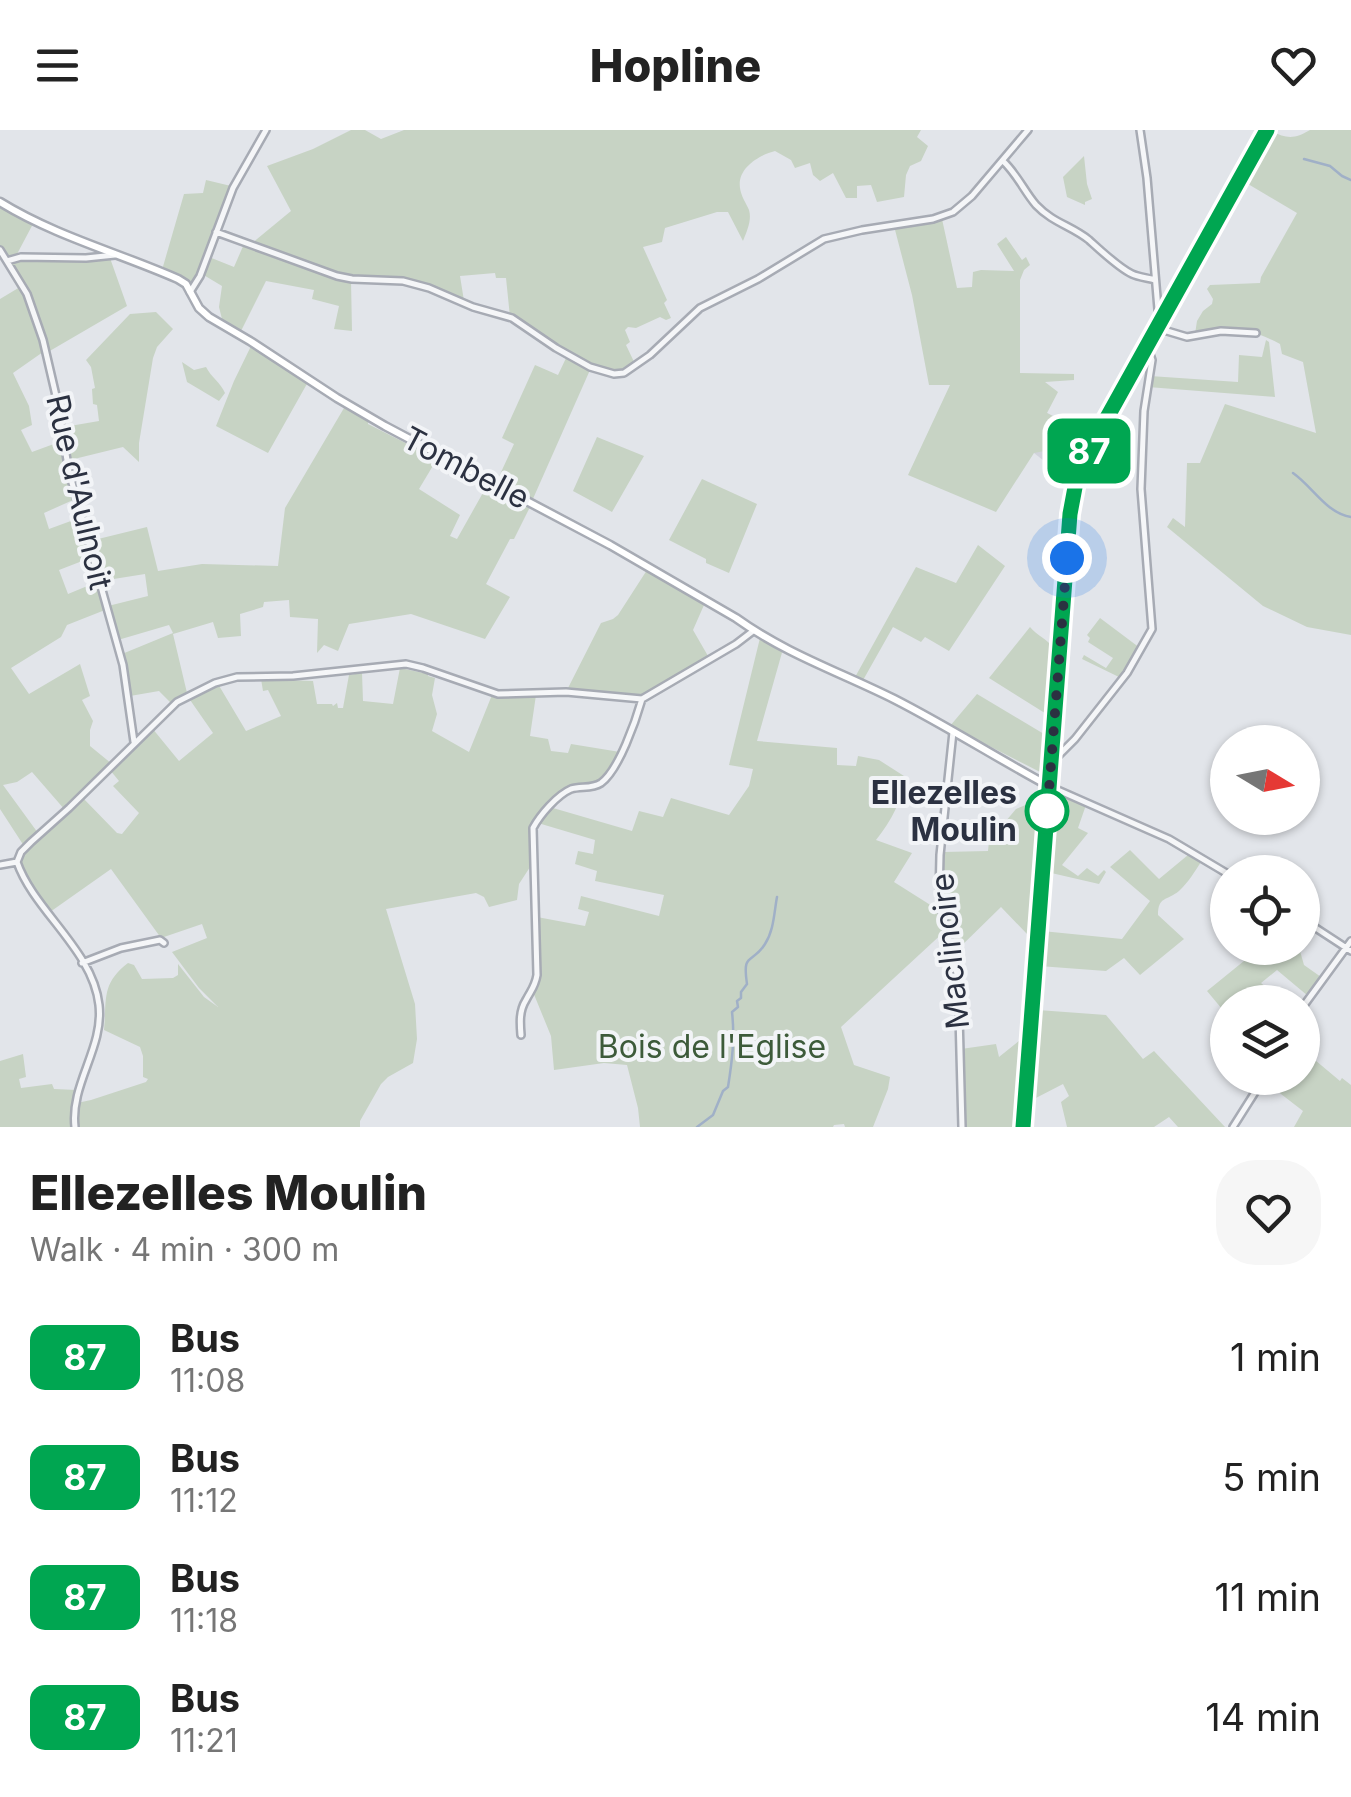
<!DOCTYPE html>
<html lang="en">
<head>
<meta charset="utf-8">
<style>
  :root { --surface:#fff; --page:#f6f6f6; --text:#222; --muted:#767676 }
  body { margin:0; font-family:Inter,sans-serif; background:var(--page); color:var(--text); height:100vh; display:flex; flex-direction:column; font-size:38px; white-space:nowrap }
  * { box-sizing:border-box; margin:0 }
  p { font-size:32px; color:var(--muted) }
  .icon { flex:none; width:55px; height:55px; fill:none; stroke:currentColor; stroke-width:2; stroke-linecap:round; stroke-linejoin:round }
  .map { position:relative; height:997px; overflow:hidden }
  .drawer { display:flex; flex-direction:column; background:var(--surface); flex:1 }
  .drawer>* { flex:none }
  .badge { padding:0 20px; border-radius:15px; font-size:35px; line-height:65px }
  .needle { width:65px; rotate:100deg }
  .buttons { position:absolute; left:1210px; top:595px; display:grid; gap:20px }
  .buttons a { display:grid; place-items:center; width:110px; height:110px; border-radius:50%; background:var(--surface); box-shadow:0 2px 8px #0004; font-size:50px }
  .you { position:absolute; width:50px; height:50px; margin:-25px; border:8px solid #fff; border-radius:50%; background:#1a73e8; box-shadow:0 0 0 15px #1a73e833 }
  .map>.badge { position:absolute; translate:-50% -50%; box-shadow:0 0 0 5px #fff }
  .round { display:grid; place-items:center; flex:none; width:105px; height:105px; border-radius:40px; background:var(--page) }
  .headline { display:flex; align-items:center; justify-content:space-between; height:170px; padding:0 30px }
  h1 { font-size:48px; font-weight:800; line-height:75px }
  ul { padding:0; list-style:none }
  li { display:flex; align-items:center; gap:30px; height:120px; padding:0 30px }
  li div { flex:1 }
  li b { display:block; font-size:38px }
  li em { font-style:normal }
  li .badge { min-width:110px; font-weight:700; text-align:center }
  header { display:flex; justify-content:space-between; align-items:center; height:130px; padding:0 30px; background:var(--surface); font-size:45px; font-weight:800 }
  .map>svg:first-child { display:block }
  .built { fill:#d1d3db }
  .green { fill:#c7d3c4 }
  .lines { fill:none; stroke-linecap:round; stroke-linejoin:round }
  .stream { stroke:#a0b0c7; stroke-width:2.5 }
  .street-casing { stroke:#a7abb4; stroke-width:10 }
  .secondary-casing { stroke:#a7abb4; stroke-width:11 }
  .primary-casing { stroke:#a2a8b5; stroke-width:12 }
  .street { stroke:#f5f6f8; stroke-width:5 }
  .secondary { stroke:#fff; stroke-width:6 }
  .primary { stroke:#fff; stroke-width:8 }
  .line-casing { stroke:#fff; stroke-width:22 }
  .line { stroke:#00a651; stroke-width:15 }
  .walk { stroke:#2b3141; stroke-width:10; stroke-dasharray:0 18 }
  .stop-dot { fill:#fff; stroke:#00a651; stroke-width:5 }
  .labels { text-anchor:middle; stroke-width:8; stroke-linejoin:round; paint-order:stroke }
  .street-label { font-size:32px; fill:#2b3141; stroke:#f2f4f7 }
  .stop-label { font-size:32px; font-weight:bold; fill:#2b3141; stroke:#f2f4f7; text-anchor:end }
  .park-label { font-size:32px; fill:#3d5b3a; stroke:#f2f4f7 }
</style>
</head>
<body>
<header><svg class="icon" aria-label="menu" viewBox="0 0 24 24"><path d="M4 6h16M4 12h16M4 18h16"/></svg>Hopline<svg class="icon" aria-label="heart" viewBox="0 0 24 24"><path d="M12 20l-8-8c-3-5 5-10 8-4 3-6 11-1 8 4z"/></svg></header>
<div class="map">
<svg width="1351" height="997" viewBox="0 0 1351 997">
  <rect width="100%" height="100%" fill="#e2e5ea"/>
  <path class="built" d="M 1028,273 L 1091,306 L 1071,352 L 1034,323 Z"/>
  <path class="green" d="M 351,0 L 365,0 L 381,9 L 404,0 L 921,0 L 917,7 L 928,16 L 921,31 L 910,36 L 906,45 L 904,67 L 877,72 L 871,55 L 857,56 L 857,68 L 846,68 L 833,43 L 820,51 L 813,45 L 810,33 L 795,38 L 791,30 L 775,21 C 759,25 737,38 740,58 C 741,66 746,73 749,80 C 752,90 747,101 743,111 L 728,82 L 717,82 L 665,98 L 662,112 L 643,117 L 667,170 L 664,173 L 671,188 L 666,190 L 660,187 L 636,198 L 628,197 L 625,200 L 630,212 L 626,215 L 636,236 C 632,238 625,242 621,243 C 591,246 535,203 510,187 L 506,148 L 496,148 L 495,143 L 460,146 L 464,171 L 421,152 L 339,145 L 251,114 L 291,81 L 267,36 L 313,19 Z
    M 1310,0 L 1351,0 L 1351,505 L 1307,497 L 1263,476 L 1167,397 L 1173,388 L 1185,397 L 1187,333 L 1200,333 L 1225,274 L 1316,303 L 1303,232 L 1282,224 L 1280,214 C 1247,197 1232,195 1195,204 L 1197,191 L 1203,181 L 1212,174 L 1213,169 L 1207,159 L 1210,155 L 1260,153 L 1261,147 L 1297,83 L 1243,51 L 1271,1 C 1287,9 1295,9 1310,0 Z
    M 1084,26 L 1087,54 L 1092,69 L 1085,72 L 1085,75 L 1067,67 L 1063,47 Z
    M 206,50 L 231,56 L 200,141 L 194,152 L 190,153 L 162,140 L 184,64 L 203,63 Z
    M 0,74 L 34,92 L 16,126 L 7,127 L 0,117 Z
    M 942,89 L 957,158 L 972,157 L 973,142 L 981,140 L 1014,141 L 997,114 L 1006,107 L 1022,130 L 1026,127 L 1030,135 L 1024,140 L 1020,150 L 1020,243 L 1074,244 L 1074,250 L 1045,252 L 1058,262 L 1047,283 L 1091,306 L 1087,312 L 1064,302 L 1055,319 L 1034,323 L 996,382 L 908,345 L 950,255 L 929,255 L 912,165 L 894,96 Z
    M 244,114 L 309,140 L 351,151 L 352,201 L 334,199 L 339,176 L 312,169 L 314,160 L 266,151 L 240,203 L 223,193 L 219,177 L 222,156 L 202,144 L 209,127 L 234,137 Z
    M 23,128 L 110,128 L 127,176 L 48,222 L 33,173 L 11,134 Z
    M 20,157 L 43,222 L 13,243 L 29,276 L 32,295 L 21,300 L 32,322 L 62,311 L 65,342 L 73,370 L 44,383 L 49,399 L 79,388 L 90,428 L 59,440 L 68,464 L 97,452 L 105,480 L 67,495 L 61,507 L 11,538 L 29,564 L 80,534 L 90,566 L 82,570 L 93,591 L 90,600 L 90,616 L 112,634 L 65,680 L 32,642 L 17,652 L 3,655 L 38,703 L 24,716 L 0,679 L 0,169 Z
    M 156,182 L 173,199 L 157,217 L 153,228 L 139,313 L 139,332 L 123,317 L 70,330 L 64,297 L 99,291 L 97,275 L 93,274 L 92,259 L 95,258 L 91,237 L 86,230 L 130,184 Z
    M 1266,210 L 1269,212 L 1275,267 L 1148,257 L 1150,246 L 1238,252 L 1239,225 L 1262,227 Z
    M 252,214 L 308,252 L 268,323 L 216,296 L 234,251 Z
    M 567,226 L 590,240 L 532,371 L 496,353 L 514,314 L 502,308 L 535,235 L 558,245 Z
    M 182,232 L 194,240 L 206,237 C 211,247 221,253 225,263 L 219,271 L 187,252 Z
    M 344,278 L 368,291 L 368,294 L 437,329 L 419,359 L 460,385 L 450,406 L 457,409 L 489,352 L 494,355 L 494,358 L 529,376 L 531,375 L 514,409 L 510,409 L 486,454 L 510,467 L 485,509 L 411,484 L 349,494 L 338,521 L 324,515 L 317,523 L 318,489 L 290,487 L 289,470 L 264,472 L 263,477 L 240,484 L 241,506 L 218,508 L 213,492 L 173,504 L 187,563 L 171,573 L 159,561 L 130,566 L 130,550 L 122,524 L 173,503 L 169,495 L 118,510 L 108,476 L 148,466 L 145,444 L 101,451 L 90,411 L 147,397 L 158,441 L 202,434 L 278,436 L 285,378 Z
    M 597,307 L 644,326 L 612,382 L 573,361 Z
    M 702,349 L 757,374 L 729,443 L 706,433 L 706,429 L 669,410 Z
    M 978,415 L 1005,436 L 949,521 L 925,507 L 921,512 L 893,497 L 862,552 L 854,549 L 916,437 L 956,453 Z
    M 647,440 L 704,475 L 693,500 L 708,526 L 642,565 L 567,560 L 601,493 L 613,489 L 618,485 Z
    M 1100,488 L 1140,518 L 1121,548 L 1082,529 L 1084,525 L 1106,538 L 1113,528 L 1088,512 L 1090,508 L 1087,505 Z
    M 1030,497 C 1037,506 1048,509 1053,518 L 1054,510 L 1057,509 L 1051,584 L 1048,585 L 989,548 Z
    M 760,508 L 783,519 L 757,611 L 837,618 L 837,635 L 856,636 L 858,626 L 879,630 L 904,646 C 902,671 892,690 876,710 L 912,723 L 894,752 L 932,776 L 939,769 L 946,800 L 841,897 L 854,935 L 890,947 L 888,959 L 873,997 L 845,997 L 844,994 L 834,995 L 833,997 L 640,997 L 638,978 L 627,935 L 604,933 L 554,940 L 551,906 L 533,862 L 537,854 L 537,787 L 585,796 L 589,782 L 578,779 L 581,766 L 659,786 L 664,765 L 595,751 L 597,741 L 575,734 L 578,721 L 593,724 L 595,710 L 538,693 L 553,678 L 632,701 L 639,681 L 663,687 L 671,668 L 729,685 L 749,656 L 753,639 L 729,635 Z
    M 400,538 L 428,544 L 428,546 L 435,548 L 432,565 L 437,584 L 432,601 L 469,622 L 492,565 L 506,566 L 536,565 L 530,606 L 548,609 L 551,621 L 568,623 L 571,614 L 620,622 L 599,651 L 566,659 L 531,694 L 532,734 L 519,754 L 517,770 L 489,777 L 484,767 L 476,763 L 386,779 L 415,874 L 417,909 L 413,933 L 388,947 L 381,954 L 360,991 L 360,997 L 77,997 L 77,973 L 91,970 L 146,952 L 148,949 L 143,947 L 143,926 L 140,917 L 104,900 C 107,869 101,854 128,833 L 134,835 L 142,849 L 173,848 L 178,845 L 178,834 L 204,867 L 218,877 L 199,858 L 172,822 L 207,808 L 202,794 L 161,808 L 111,739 L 50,782 C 38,766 15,744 23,723 L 82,667 L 117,703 L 122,704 L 139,683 L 113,656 L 119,651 L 110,640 L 152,598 L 179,631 L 213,603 L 188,567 L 218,554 L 246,601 L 281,586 L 268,560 L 263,561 L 261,549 L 313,551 L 317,574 L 332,574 L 333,576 L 337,573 L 338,578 L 343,578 L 349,545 L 362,543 L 363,571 L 393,574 Z
    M 977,564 L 1049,607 L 1045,646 L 1041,647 L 1042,643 L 950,596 Z
    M 1043,658 L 1045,662 L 1043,691 L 1040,691 L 1030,804 L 1027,804 L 1001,777 L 953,824 L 942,769 L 943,722 L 988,721 L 989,711 L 1016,679 L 1042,668 Z
    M 1054,664 L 1058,664 L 1086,675 L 1078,698 L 1088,703 L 1062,735 L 1078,746 L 1087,738 L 1098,746 L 1104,740 L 1106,742 L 1099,754 L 1047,742 Z
    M 1130,720 L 1159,749 L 1188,725 L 1201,732 C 1195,741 1188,753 1179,761 C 1167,771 1158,766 1158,785 L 1184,809 L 1140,845 L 1124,828 L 1106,841 L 1039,836 L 1042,801 L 1122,809 L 1150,771 L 1110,737 Z
    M 1260,818 L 1294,818 L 1300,821 L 1304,835 L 1321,847 L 1308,866 L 1277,840 L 1261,853 L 1282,872 L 1247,872 L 1243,870 L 1240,872 L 1228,872 L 1227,885 L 1207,861 Z
    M 1038,880 L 1106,885 L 1143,929 L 1154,921 L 1225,997 L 1178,997 L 1169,987 L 1154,997 L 1067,997 L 1061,972 L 1069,966 L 1063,954 L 1032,970 Z
    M 1025,906 L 1019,997 L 963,997 L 961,919 L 996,914 L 999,927 Z
    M 1303,920 L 1340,951 L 1342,948 L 1351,955 L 1351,997 L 1294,997 L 1303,981 L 1264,951 L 1266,948 L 1302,948 Z
    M 23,924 L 26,947 L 19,949 L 21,958 L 52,954 L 54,959 L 77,960 L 73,974 L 72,997 L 0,997 L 0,931 Z"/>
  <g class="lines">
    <path class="stream" d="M 1304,29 L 1330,36 L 1342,46 L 1351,50
      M 1293,343 C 1313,357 1326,383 1351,387
      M 697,997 L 713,985 L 723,961 L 728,957 C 732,932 735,908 732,882 L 738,877 L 737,871 L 741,868 L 741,862 L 747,854 C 742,821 752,835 765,814 C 774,800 774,783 777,767"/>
    <defs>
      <path id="street" d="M 1140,0 L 1147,48 L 1159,191
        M 1003,31 C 1017,44 1024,61 1036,75 C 1053,93 1072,96 1089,110 C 1099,119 1119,138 1132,144 C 1138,147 1148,148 1155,150
        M 216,102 L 337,146 L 352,149 L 403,151 L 429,158 L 473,177 L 512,188 L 556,218 L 590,237 L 614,244 L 624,243 L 650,225 L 700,178 L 758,149 L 824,109 L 862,100 L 933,89 L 953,82 L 972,66 L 1028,0
        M 0,120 L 27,164 L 43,210 L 57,270 L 69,342 L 123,535 L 134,612
        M 7,131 L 21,127 L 86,128 L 115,125
        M 190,162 L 200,146 L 233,58 L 266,0
        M 1157,198 L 1187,207 L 1221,201 L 1256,203
        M 953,602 L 940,725 L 939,768 L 958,848 L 962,997
        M 1053,631 L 1075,609 L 1127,543 L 1152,499 L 1141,359 L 1144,281 L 1152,230 L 1147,215
        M 1051,657 L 1169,709 L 1228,744
        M 17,732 L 21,722 L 31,712 L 69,678 L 177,572 L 215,553 L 237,547 L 293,546 L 406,534 L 423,538 L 498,564 L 566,562 L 642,569 L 736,514 L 753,501
        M 17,732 C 34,781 93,820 99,875 C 104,918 70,954 75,997
        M 0,735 L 17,732
        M 1302,789 L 1351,821
        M 82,833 L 121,818 L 160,810 L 164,813
        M 1302,878 L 1351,811
        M 521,905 C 520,893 519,881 526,870 C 531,860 535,857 537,845 L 533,698 C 540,685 557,665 571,659 C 581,656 592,659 601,653 C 619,640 636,590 642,569
        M 1233,997 L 1264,948"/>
      <path id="secondary" d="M 0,72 C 55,106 119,123 178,149 L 186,154 L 199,178 L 209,187 L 250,211 L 337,268 L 385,296 L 610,415 L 736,488 C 786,524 840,542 894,569 C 947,596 997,628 1049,656"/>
      <path id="primary" d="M 1023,997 L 1069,406 C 1072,371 1078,342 1094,311 L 1267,0"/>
    </defs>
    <use href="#street" class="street-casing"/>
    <use href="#secondary" class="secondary-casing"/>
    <use href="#primary" class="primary-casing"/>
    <use href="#street" class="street"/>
    <use href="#secondary" class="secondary"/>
    <use href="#primary" class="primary"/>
  </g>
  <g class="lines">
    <defs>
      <path id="line" d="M 1023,997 L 1070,384 L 1076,352 L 1094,311 L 1267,0"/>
    </defs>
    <use href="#line" class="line-casing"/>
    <use href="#line" class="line"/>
    <path class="walk" d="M 1047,681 L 1047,686 L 1067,428"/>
  </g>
  <circle class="stop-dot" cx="1047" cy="681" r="20"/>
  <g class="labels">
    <g class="street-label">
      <text transform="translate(466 338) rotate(28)" y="11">Tombelle</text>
      <text transform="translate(79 362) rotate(77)" y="11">Rue d'Aulnoit</text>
      <text transform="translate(950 821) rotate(-96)" y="11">Maclinoire</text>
    </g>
    <g class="stop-label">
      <text x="1017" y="674">Ellezelles<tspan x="1017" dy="37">Moulin</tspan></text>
    </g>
    <g class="park-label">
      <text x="712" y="928">Bois de l'Eglise</text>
    </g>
  </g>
</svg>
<div class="buttons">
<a><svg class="needle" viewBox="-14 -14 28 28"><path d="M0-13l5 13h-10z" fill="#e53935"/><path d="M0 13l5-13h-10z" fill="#767676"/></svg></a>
<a><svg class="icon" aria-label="locate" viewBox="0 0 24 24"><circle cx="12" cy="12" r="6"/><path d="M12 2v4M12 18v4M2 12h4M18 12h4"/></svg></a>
<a><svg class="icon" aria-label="layers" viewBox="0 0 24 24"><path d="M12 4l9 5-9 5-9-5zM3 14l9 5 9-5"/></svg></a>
</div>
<div class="you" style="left:1067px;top:428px"></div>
<b class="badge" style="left:1089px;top:321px;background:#00a651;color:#fff">87</b>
</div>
<section class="drawer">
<div class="headline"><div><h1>Ellezelles Moulin</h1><p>Walk · 4 min · 300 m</p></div><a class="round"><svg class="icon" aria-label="heart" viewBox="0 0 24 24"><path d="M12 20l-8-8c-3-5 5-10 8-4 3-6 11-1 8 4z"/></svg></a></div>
<ul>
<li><span class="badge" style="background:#00a651;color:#fff">87</span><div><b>Bus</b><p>11:08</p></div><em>1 min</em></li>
<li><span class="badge" style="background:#00a651;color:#fff">87</span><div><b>Bus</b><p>11:12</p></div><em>5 min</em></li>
<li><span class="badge" style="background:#00a651;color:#fff">87</span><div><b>Bus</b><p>11:18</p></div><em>11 min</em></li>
<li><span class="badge" style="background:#00a651;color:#fff">87</span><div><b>Bus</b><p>11:21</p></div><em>14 min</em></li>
</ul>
</section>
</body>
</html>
